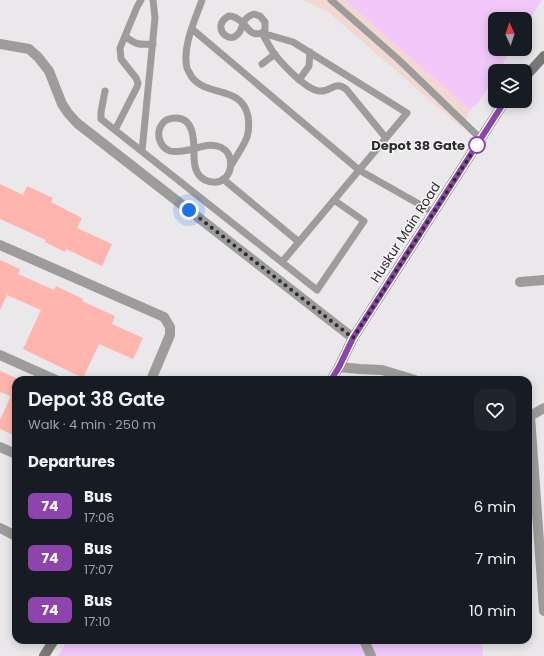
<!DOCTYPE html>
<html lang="en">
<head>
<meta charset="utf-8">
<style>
  :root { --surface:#171b24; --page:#20242c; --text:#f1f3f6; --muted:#9ea1a6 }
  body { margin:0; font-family:Poppins,sans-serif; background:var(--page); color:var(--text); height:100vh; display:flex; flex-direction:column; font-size:15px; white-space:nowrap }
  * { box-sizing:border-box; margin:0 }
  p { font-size:13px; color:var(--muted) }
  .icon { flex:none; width:22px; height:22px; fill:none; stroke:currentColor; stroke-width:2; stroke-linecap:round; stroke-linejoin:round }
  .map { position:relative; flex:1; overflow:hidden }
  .details { position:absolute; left:12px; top:376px; width:520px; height:268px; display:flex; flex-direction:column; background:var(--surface); border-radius:12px; box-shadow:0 2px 10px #0003 }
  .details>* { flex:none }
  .badge { padding:0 8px; border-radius:6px; font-size:14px; line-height:26px }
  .needle { width:26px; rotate:357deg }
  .controls { position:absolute; left:488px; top:12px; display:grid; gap:8px }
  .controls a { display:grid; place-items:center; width:44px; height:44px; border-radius:8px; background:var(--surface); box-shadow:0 2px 10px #0003; font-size:20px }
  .you { position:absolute; width:20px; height:20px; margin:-10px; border:3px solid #fff; border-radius:50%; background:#1a73e8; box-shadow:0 0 0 6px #1a73e833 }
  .map>.badge { position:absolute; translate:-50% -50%; box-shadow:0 0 0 2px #fff }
  h2 { padding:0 16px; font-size:15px; line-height:36px }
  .round { display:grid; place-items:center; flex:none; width:42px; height:42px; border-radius:12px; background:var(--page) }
  .head { display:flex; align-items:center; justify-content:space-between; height:68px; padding:0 16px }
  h1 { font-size:19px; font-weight:600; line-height:30px }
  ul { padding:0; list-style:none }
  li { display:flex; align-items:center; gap:12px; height:52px; padding:0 16px }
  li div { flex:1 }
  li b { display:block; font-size:15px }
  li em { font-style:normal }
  li .badge { min-width:44px; font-weight:700; text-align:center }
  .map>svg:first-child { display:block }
  .industrial { fill:#f2d8d2 }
  .green { fill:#f1c8f9 }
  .building { fill:#ffb5ad }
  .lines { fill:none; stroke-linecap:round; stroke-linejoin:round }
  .service { stroke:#9d9c9b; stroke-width:7 }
  .minor { stroke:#9d9c9b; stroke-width:10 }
  .secondary { stroke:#787876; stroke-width:10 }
  .line-casing { stroke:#fff; stroke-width:9 }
  .line { stroke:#8e44ad; stroke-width:6 }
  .walk { stroke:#2e2d2e; stroke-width:4; stroke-dasharray:0 7.2 }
  .stop-dot { fill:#fff; stroke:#8e44ad; stroke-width:2 }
  .labels { text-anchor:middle; stroke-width:3; stroke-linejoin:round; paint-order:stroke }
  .stop-label { font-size:13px; font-weight:bold; fill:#2e2d2e; stroke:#f8f5f8; text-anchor:end }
  .street-label { font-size:13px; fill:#2e2d2e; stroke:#f8f5f8 }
</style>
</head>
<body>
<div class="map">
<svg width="544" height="656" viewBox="0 0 544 656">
  <rect width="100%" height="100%" fill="#eae8eb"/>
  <path class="industrial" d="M 303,0 L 345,0 L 470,110 L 462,128 L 327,11 Z"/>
  <path class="green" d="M 345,0 L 542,0 L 525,27 L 525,19 L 495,19 L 495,49 L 512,49 L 498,71 L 495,71 L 495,76 L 479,102 L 470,110 Z
    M 68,640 L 482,640 L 483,656 L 58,656 Z"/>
  <path class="building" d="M 0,184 L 23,195 L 27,186 L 53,198 L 51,202 L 82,218 L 77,228 L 112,244 L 102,266 L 66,249 L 65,252 L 45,242 L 46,240 L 0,219 Z
    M 0,260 L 20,269 L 18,274 L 54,290 L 56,286 L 83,299 L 82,301 L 115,316 L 112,324 L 143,338 L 133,359 L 99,344 L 83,378 L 23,349 L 41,310 L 7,295 L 0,310 Z
    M 0,371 L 16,378 L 16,436 L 0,429 L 0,420 L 11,396 L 0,392 Z"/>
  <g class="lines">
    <path class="service" d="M 202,0 C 195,20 182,47 187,68 C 188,71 190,73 191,76 C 206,98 241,84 248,116 C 249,123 249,131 247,137 C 244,146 236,156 232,164
      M 331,0 L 399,60 L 481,139
      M 254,14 L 260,16 L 265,22 L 265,30 L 262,33 C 252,36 249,30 243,23 C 246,18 248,16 254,14 Z
      M 229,16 C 235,16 238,19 243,23 C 236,54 207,27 229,16 Z
      M 192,29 L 359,170 L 433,212
      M 262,33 L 293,42 L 407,113 L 282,262
      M 262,33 C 266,40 269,46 273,52 C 281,63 307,91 320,91 C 331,92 335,80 346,89 L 386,138
      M 125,36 C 136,45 139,45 153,44
      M 262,64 L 275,54
      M 299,80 L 309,66 L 310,52
      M 105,91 L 101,112 L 101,119 L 317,290 L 364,221 L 334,200
      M 115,130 L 137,87 L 138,83 L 136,78 L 121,59 L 120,48 L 137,7 L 141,0
      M 194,149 C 244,129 238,195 205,180 C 195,175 194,164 194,154 C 194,140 194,118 176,118 C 171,118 166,119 163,123 C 155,132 159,147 170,151 C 177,153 187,150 194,149
      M 142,151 L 155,18 L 153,0
      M 223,179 L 299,242"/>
    <path class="minor" d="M 0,44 L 29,49 L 38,57 L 49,71 L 62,104 L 68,113 L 77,123 L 353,338
      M 0,245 L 164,317 L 170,327 L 170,335 L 151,380
      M 520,282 L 544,280
      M 0,355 L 56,380
      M 339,367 L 360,369 L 382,370 L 415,380
      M 528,416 L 530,416 L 544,611
      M 530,416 L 544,408
      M 0,447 L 16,454
      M 0,528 L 16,536
      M 364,640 L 371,656"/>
    <path class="secondary" d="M 525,77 L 544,56
      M 331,380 L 339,367 L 353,338 L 505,101
      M 44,656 L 54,640"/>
  </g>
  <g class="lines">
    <defs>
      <path id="line" d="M 331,380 L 339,367 L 353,338 L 505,101"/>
    </defs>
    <use href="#line" class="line-casing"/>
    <use href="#line" class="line"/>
    <path class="walk" d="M 189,210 L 353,338 L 477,145"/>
  </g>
  <circle class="stop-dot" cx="477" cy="145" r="8"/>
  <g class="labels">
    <g class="stop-label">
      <text x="465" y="150">Depot 38 Gate</text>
    </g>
    <g class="street-label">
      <text transform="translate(405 232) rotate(-57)" y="5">Huskur Main Road</text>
    </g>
  </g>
</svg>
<div class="controls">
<a><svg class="needle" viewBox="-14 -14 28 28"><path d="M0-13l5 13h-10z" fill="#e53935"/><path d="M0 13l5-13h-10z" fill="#9ea1a6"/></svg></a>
<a><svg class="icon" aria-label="layers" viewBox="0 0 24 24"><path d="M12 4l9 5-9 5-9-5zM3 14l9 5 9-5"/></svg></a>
</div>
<div class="you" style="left:189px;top:210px"></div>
<section class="details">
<div class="head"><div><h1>Depot 38 Gate</h1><p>Walk · 4 min · 250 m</p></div><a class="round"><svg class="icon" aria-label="heart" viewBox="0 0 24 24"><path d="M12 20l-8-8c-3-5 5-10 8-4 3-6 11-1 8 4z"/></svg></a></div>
<h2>Departures</h2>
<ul>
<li><span class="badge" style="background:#8e44ad;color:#fff">74</span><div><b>Bus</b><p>17:06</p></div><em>6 min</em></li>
<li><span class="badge" style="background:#8e44ad;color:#fff">74</span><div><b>Bus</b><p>17:07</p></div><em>7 min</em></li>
<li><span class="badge" style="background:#8e44ad;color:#fff">74</span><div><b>Bus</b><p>17:10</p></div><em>10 min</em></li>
</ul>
</section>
</div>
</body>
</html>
